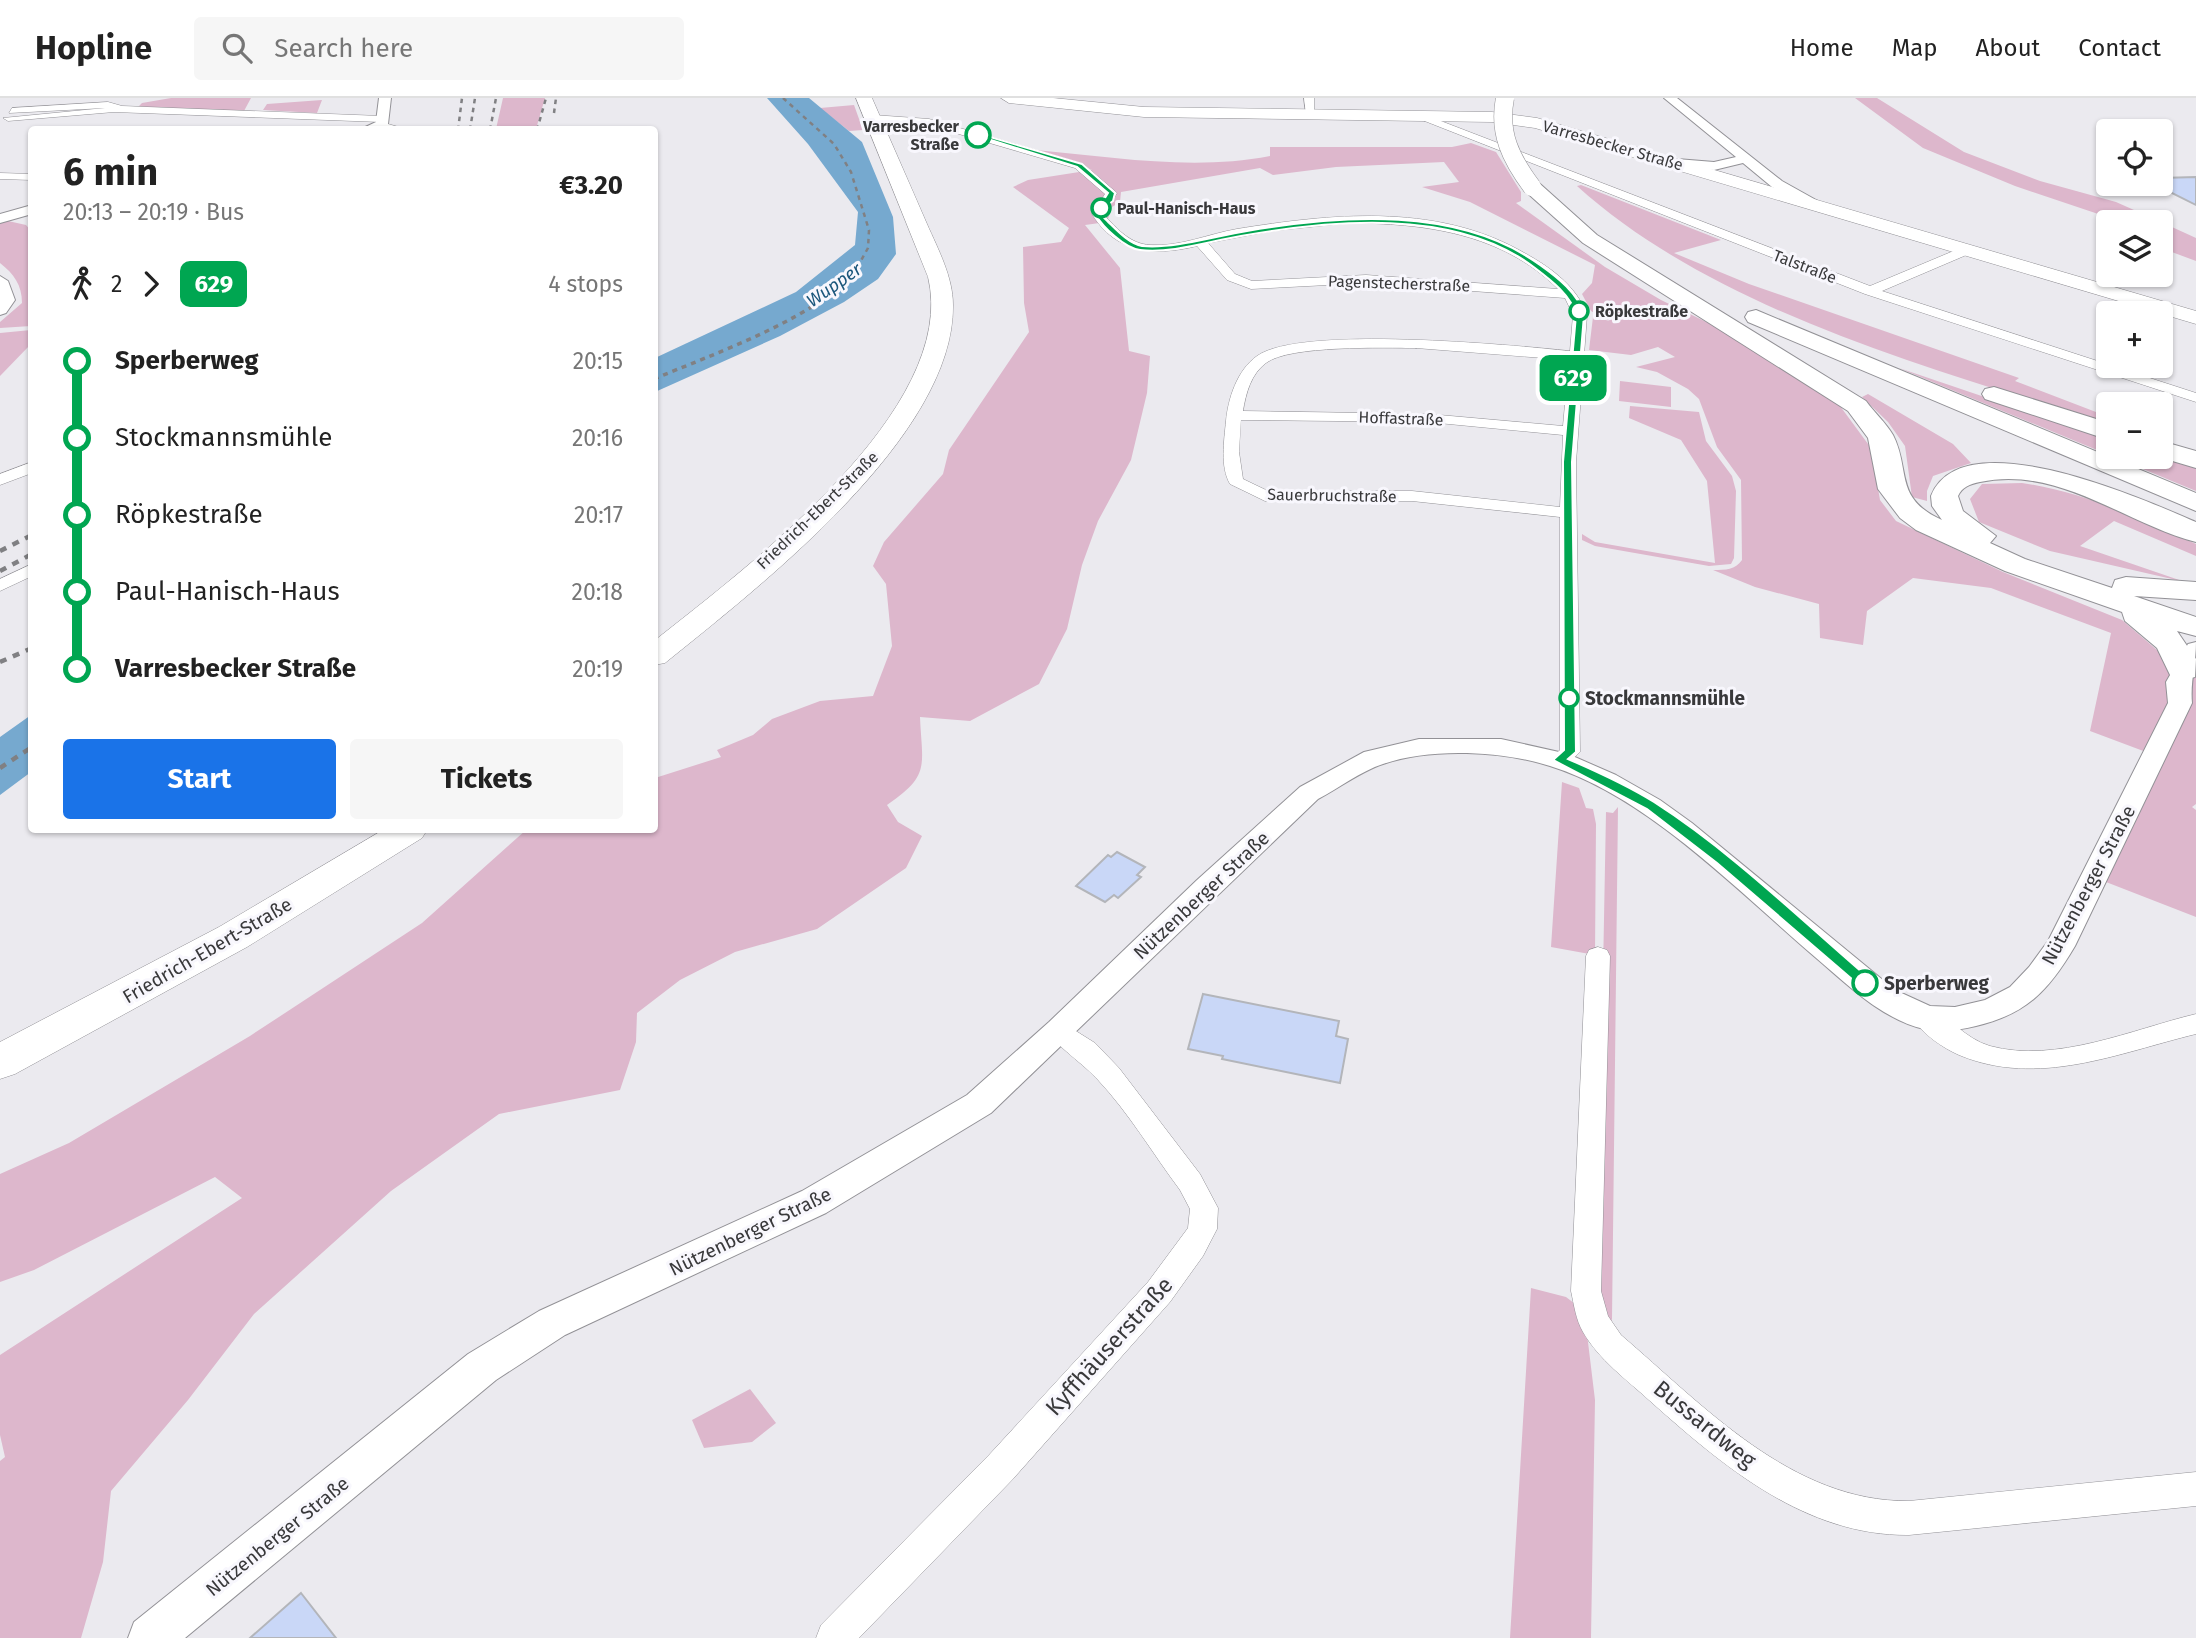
<!DOCTYPE html>
<html lang="en">
<head>
<meta charset="utf-8">
<style>
  :root { --surface:#fff; --page:#f6f6f6; --text:#222; --muted:#767676; --line:#e0e0e0; --accent:#1a73e8 }
  body { margin:0; font-family:"Fira Sans",sans-serif; background:var(--page); color:var(--text); height:100vh; display:flex; flex-direction:column; font-size:26px; white-space:nowrap }
  * { box-sizing:border-box; margin:0 }
  p { font-size:23px; color:var(--muted) }
  .icon { flex:none; width:38px; height:38px; fill:none; stroke:currentColor; stroke-width:2; stroke-linecap:round; stroke-linejoin:round }
  .map { position:relative; flex:1; overflow:hidden }
  .side { position:absolute; left:28px; top:28px; width:630px; height:707px; display:flex; flex-direction:column; background:var(--surface); border-radius:7px; box-shadow:0 2px 5px #0004 }
  .side>* { flex:none }
  .badge { padding:0 14px; border-radius:10px; font-size:24px; line-height:46px }
  .controls { position:absolute; left:2096px; top:21px; display:grid; gap:14px }
  .controls a { display:grid; place-items:center; width:77px; height:77px; border-radius:7px; background:var(--surface); box-shadow:0 2px 5px #0004; font-size:35px }
  .map>.badge { position:absolute; translate:-50% -50%; box-shadow:0 0 0 4px #fff }
  .legs { display:flex; align-items:center; gap:10px; height:77px; padding:0 35px; font-size:23px }
  .legs p { margin-inline-start:auto }
  .overview { display:flex; align-items:center; justify-content:space-between; height:119px; padding:0 35px }
  h1 { font-size:38px; font-weight:700; line-height:52px }
  .cta { display:flex; gap:14px; margin-top:auto; padding:14px 35px }
  .cta a { flex:1; height:80px; border-radius:7px; background:var(--accent); color:#fff; font-size:28px; font-weight:700; line-height:80px; text-align:center }
  .cta a+a { background:var(--page); color:var(--text) }
  ul { padding:0 35px; list-style:none }
  li { display:flex; align-items:center; gap:24px; height:77px; font-size:26px }
  li i { display:grid; place-items:center; width:10px; height:100%; margin:0 9px; background:currentColor }
  li i::after { content:''; width:18px; height:18px; margin:-9px; border:5px solid; border-radius:50%; background:var(--surface) }
  li p { margin-inline-start:auto }
  li:first-child i { background:linear-gradient(#0000 50%,currentColor 0) }
  li:last-child i { background:linear-gradient(currentColor 50%,#0000 0) }
  header { display:flex; align-items:center; gap:42px; box-sizing:border-box; height:98px; padding:0 35px; background:var(--surface); border-bottom:2px solid var(--line) }
  header strong { font-size:33px }
  nav { display:flex; gap:38px; margin-inline-start:auto; font-size:24px }
  .search { width:490px; height:63px; background:var(--page); display:flex; align-items:center; gap:18px; box-sizing:border-box; padding:0 24px; border-radius:7px; color:var(--muted); font-size:26px }
  .map>svg:first-child { display:block }
  .green { fill:#ddb7cc }
  .water { fill:#76a9cf }
  .building { fill:#c9d7f7; stroke:#b3b5ba; stroke-width:2 }
  .lines { fill:none; stroke-linecap:round; stroke-linejoin:round }
  .minor-casing { stroke:#929196; stroke-width:1 }
  .tertiary-casing { stroke:#929196; stroke-width:2 }
  .primary-casing { stroke:#929196; stroke-width:1 }
  .motorway-casing { stroke:#929196; stroke-width:2 }
  .minor { fill:#fff; fill-rule:evenodd }
  .tertiary { fill:#fff; fill-rule:evenodd }
  .primary { fill:#fff; fill-rule:evenodd }
  .motorway { fill:#fff; fill-rule:evenodd }
  .rail-far2 { stroke:#808083; stroke-width:2.5; stroke-dasharray:4.5 4.5; stroke-linecap:butt }
  .rail-far1 { stroke:#808083; stroke-width:3.5; stroke-dasharray:5 5; stroke-linecap:butt }
  .rail { stroke:#808083; stroke-width:4.5; stroke-dasharray:7 7; stroke-linecap:butt }
  .motorway-bridge-casing { stroke:#929196; stroke-width:19; stroke-linecap:butt }
  .motorway-bridge { stroke:#fff; stroke-width:18 }
  .line-1 { fill:#00a651; stroke:#fff; stroke-width:2 }
  .stop-1-dot { fill:#fff; stroke:#00a651; stroke-width:3.5 }
  .labels { text-anchor:middle; stroke-width:6; stroke-linejoin:round; paint-order:stroke }
  .far-stop-label { font-size:16px; font-weight:bold; fill:#39393b; stroke:#f8f7fd; text-anchor:start }
  .far-street-label { font-size:16px; fill:#39393b; stroke:#f8f7fd }
  .far-water-label { font-size:18px; font-style:italic; fill:#1a567b; stroke:#f8f7fd }
  .stop-label { font-size:19px; font-weight:bold; fill:#39393b; stroke:#f8f7fd; text-anchor:start }
  .street-label { font-size:19px; fill:#39393b; stroke:#f8f7fd }
  .near-street-label { font-size:23px; fill:#39393b; stroke:#f8f7fd }
</style>
</head>
<body>
<header>
<strong>Hopline</strong>
<div class="search"><svg class="icon" aria-label="search" viewBox="0 0 24 24"><circle cx="10" cy="10" r="6"/><path d="M15 15l6 6"/></svg>Search here</div>
<nav><a>Home</a><a>Map</a><a>About</a><a>Contact</a></nav>
</header>
<div class="map">
<svg width="2196" height="1540" viewBox="0 0 2196 1540">
  <rect width="100%" height="100%" fill="#ebeaef"/>
  <path class="green" d="M 171,0 L 251,0 L 244,13 L 137,10 L 142,5 Z
    M 503,0 L 545,0 L 536,31 L 496,31 Z
    M 1855,0 L 1877,0 L 1964,54 L 2040,83 L 2116,104 L 2161,124 L 2122,124 L 2015,88 L 1923,50 Z
    M 322,2 L 317,15 L 263,12 L 267,6 Z
    M 854,7 L 863,32 L 849,33 L 820,10 Z
    M 1471,45 L 1496,54 L 1521,94 L 1521,103 L 1516,105 L 1605,169 L 1661,202 L 1727,234 L 1840,308 L 1871,350 L 1880,402 L 1896,423 L 2003,474 L 2122,522 L 2157,552 L 2196,567 L 2196,706 L 2192,709 L 2196,712 L 2196,819 L 2106,784 L 2146,654 L 2090,633 L 2111,535 L 1991,490 L 1913,480 L 1867,513 L 1863,547 L 1820,540 L 1819,506 L 1755,489 L 1713,472 C 1726,472 1735,472 1742,462 L 1741,382 L 1717,349 L 1699,301 L 1688,291 L 1657,274 L 1636,269 L 1675,259 L 1658,249 L 1631,257 L 1589,252 L 1593,219 L 1610,223 L 1591,213 L 1582,196 L 1592,185 L 1595,167 L 1470,104 L 1422,89 L 1459,84 L 1444,64 L 1336,69 L 1273,77 L 1260,70 L 1121,94 L 1120,104 L 1112,109 L 1107,124 L 1085,127 L 1120,170 L 1129,253 L 1150,258 L 1147,295 L 1131,362 L 1098,423 L 1082,467 L 1067,531 L 1039,586 L 970,623 L 920,619 C 922,668 931,677 887,707 L 898,724 L 922,738 L 906,770 L 817,831 L 735,854 L 680,882 L 637,915 L 636,944 L 620,992 L 499,1016 L 391,1093 L 254,1216 L 188,1302 L 111,1393 L 103,1464 L 81,1540 L 0,1540 L 0,1363 L 5,1359 L 0,1337 L 0,1257 L 242,1100 L 215,1079 L 34,1172 L 0,1184 L 0,1076 L 69,1045 L 250,938 L 422,825 L 526,732 L 654,732 L 655,680 L 721,659 L 717,652 L 753,637 L 772,621 L 820,603 L 873,598 L 892,548 L 886,486 L 873,468 L 884,444 L 943,376 L 949,352 L 1029,234 L 1024,205 L 1023,149 L 1061,144 L 1069,130 L 1013,89 L 1028,82 L 1092,72 L 1036,52 C 1112,59 1194,73 1270,58 L 1270,49 L 1452,49 Z
    M 1581,87 L 1721,142 L 1674,155 L 1749,186 L 2019,280 L 2015,283 L 2109,319 L 2109,327 C 1932,270 1717,214 1577,88 Z
    M 8,123 L 26,127 L 31,133 L 31,228 L 0,230 L 0,224 L 22,205 C 22,187 14,176 0,165 L 0,125 Z
    M 2161,124 L 2196,140 L 2196,163 L 2161,150 Z
    M 31,232 L 31,246 L 0,278 L 0,235 Z
    M 1899,270 L 2109,341 L 2109,357 Z
    M 1620,283 L 1671,289 L 1671,309 L 1619,303 Z
    M 1868,296 L 1953,346 L 1971,365 L 1933,378 L 1927,393 L 1927,403 L 1912,399 L 1905,348 L 1888,324 L 1862,299 Z
    M 1630,308 L 1699,314 L 1706,343 L 1732,378 L 1736,393 L 1734,460 L 1731,466 L 1709,468 L 1595,448 L 1582,442 L 1582,436 L 1595,444 L 1715,465 L 1707,383 L 1681,342 L 1629,320 Z
    M 2114,359 L 2161,359 L 2196,369 L 2196,393 Z
    M 2022,385 C 2084,394 2139,420 2196,446 L 2196,458 L 2114,423 L 2080,448 L 2185,484 L 2050,453 L 1979,424 L 1970,401 L 1982,386 Z
    M 1562,684 L 1579,690 L 1586,710 L 1593,711 L 1596,726 L 1595,857 L 1551,849 Z
    M 1618,709 L 1612,1221 L 1611,1226 L 1597,1196 L 1606,714 L 1613,715 Z
    M 1531,1190 L 1566,1199 L 1579,1209 L 1587,1236 L 1595,1302 L 1591,1540 L 1510,1540 Z
    M 750,1291 L 776,1325 L 752,1344 L 704,1350 L 692,1322 Z"/>
  <path class="water" d="M 767,0 L 809,0 L 862,44 L 893,119 L 896,156 L 878,181 L 844,204 L 780,238 L 655,294 L 655,260 L 796,194 L 855,147 L 858,114 L 808,46 Z
    M 31,617 L 31,674 L 0,697 L 0,639 Z"/>
  <path class="building" d="M 2196,79 L 2196,107 L 2154,86 L 2161,86 L 2161,80 Z
    M 1117,754 L 1145,769 L 1137,777 L 1141,779 L 1118,800 L 1114,797 L 1105,804 L 1076,788 L 1108,757 L 1111,759 Z
    M 1203,896 L 1339,923 L 1336,938 L 1348,941 L 1340,985 L 1222,961 L 1223,958 L 1188,951 Z
    M 301,1495 L 336,1540 L 250,1540 Z"/>
  <g class="lines">
    <defs>
      <path id="minor" d="M 1304,0 L 1314,0 L 1314,18 L 1306,16 Z
        M 108,4 L 122,8 L 381,18 L 386,21 L 381,24 L 114,14 L 8,23 L 3,20 L 105,10 L 9,15 L 12,10 Z
        M 1420,15 L 1870,188 L 1963,149 L 1971,149 L 1971,155 L 1882,193 L 2196,295 L 2196,304 L 1865,196 L 1417,20 Z
        M 873,17 L 929,21 L 1083,66 L 1117,95 L 1104,116 L 1106,119 C 1118,132 1131,146 1150,147 C 1180,149 1208,136 1237,131 C 1330,116 1433,105 1519,152 C 1547,167 1576,186 1587,217 L 1576,364 L 1580,654 L 1566,667 L 1559,669 L 1549,662 L 1560,652 L 1560,419 L 1412,403 L 1265,403 L 1230,386 C 1220,369 1224,343 1226,323 C 1228,301 1237,272 1257,258 C 1300,227 1512,247 1570,253 L 1573,217 L 1565,200 L 1366,185 L 1251,191 L 1227,182 L 1197,148 C 1156,158 1116,156 1092,116 L 1105,96 L 1075,70 L 928,27 L 870,22 ZM 1348,125 C 1424,125 1502,135 1558,191 L 1366,177 L 1252,183 L 1235,176 L 1208,145 L 1271,133 ZM 1416,250 L 1569,262 L 1563,328 L 1428,316 L 1243,313 C 1246,295 1251,276 1266,265 C 1289,247 1385,250 1416,250 ZM 1241,322 L 1428,324 L 1563,337 L 1560,409 L 1412,393 L 1268,393 L 1243,381 L 1239,354 Z
        M 381,24 L 402,30 L 403,32 L 378,29 Z
        M 0,75 L 32,76 L 32,82 L 0,81 Z
        M 32,364 L 32,375 L 0,387 L 0,376 Z
        M 32,466 L 32,478 L 0,493 L 0,481 Z
        M 1598,849 L 1607,852 L 1610,858 L 1601,1193 L 1608,1218 L 1621,1237 C 1704,1308 1792,1404 1909,1403 L 2196,1374 L 2196,1408 L 1909,1437 C 1805,1438 1723,1368 1650,1303 C 1626,1281 1599,1262 1583,1234 C 1576,1222 1574,1207 1571,1193 L 1586,858 L 1589,852 Z
        M 1926,910 C 1950,918 1965,941 1990,948 C 2056,966 2133,931 2196,916 L 2196,936 C 2118,955 2038,990 1959,957 C 1943,950 1922,936 1913,920 L 1917,913 Z
        M 1060,923 L 1095,945 L 1119,970 L 1200,1076 L 1218,1110 L 1217,1131 L 1203,1158 L 1170,1204 L 1013,1381 L 859,1540 L 816,1540 L 821,1527 L 989,1357 L 1148,1184 L 1188,1130 L 1190,1111 L 1180,1092 C 1153,1056 1129,1015 1098,982 C 1086,968 1054,946 1047,933 L 1051,926 Z"/>
      <path id="tertiary" d="M 379,0 L 391,0 L 388,26 L 378,32 L 359,32 L 376,24 Z
        M 1664,0 L 1677,0 L 1782,83 L 1825,107 L 1813,110 L 1772,89 L 1743,65 L 1714,72 L 1672,68 L 1671,65 L 1677,61 L 1714,64 L 1736,59 Z
        M 32,107 L 32,116 L 0,125 L 0,116 Z
        M 0,178 L 8,183 L 15,202 L 6,215 L 0,217 Z
        M 2196,544 C 2196,566 2190,584 2192,605 L 2075,848 C 2049,892 2027,916 1976,928 C 1959,932 1941,935 1924,931 C 1881,921 1847,886 1815,859 C 1739,794 1647,698 1550,668 C 1503,653 1431,649 1383,666 C 1361,673 1339,690 1318,701 L 991,1015 L 826,1115 L 565,1237 L 496,1282 L 185,1540 L 128,1540 L 134,1524 L 468,1256 L 539,1213 L 802,1093 L 967,997 L 1049,924 L 1197,782 L 1300,689 L 1364,654 L 1419,641 L 1501,641 L 1568,656 L 1616,677 L 1660,702 L 1692,725 L 1895,892 L 1930,908 L 1955,909 L 1985,902 L 2010,889 L 2029,869 L 2048,843 L 2168,605 L 2166,584 L 2188,546 Z"/>
      <path id="primary" d="M 856,0 L 872,0 C 890,42 909,84 927,126 C 938,151 953,179 953,207 C 955,338 759,489 665,565 L 654,567 L 654,543 C 746,470 960,311 928,179 Z
        M 1001,0 L 1053,0 L 1144,9 L 1492,14 L 1537,20 L 2196,213 L 2196,226 L 1535,30 L 1492,24 L 1144,19 L 1009,5 Z
        M 383,732 L 427,732 L 422,740 L 247,849 L 15,976 L 0,981 L 0,944 L 219,829 Z"/>
      <path id="motorway" d="M 1532,83 L 1539,85 L 1597,137 L 1866,303 C 1874,314 1886,325 1893,337 C 1911,372 1893,400 1942,422 L 1932,408 L 1931,398 C 1962,320 2145,402 2196,424 L 2196,444 C 2126,426 2058,367 1980,384 C 1970,386 1962,389 1958,398 L 1963,413 L 1996,438 L 1990,445 L 2025,461 L 2112,490 L 2115,482 L 2126,479 L 2196,484 L 2196,502 L 2134,498 L 2196,519 L 2196,538 L 2177,533 L 2196,561 L 2195,579 L 2183,582 L 2171,579 L 2157,550 L 2125,523 L 2122,514 L 2005,473 L 1916,432 L 1900,420 L 1878,391 L 1868,340 L 1848,313 L 1583,145 L 1525,93 L 1523,89 Z
        M 1756,212 L 2196,395 L 2196,413 L 1748,224 L 1745,219 L 1748,214 Z
        M 1994,289 L 2109,325 L 2109,342 L 1985,301 L 1982,296 L 1985,291 Z
        M 2161,343 L 2196,353 L 2196,370 L 2159,359 L 2161,359 Z"/>
    </defs>
    <use href="#minor" class="minor-casing"/>
    <use href="#tertiary" class="tertiary-casing"/>
    <use href="#primary" class="primary-casing"/>
    <use href="#motorway" class="motorway-casing"/>
    <use href="#minor" class="minor"/>
    <use href="#tertiary" class="tertiary"/>
    <use href="#primary" class="primary"/>
    <use href="#motorway" class="motorway"/>
    <path class="rail-far2" d="M 783,0 L 834,46 L 851,74 L 869,132 L 868,150 L 858,168
      M 554,15 L 556,0
      M 458,32 L 462,0
      M 470,32 L 475,0
      M 490,32 L 496,0
      M 537,32 L 546,0"/>
    <path class="rail-far1" d="M 654,281 C 708,258 829,216 859,167"/>
    <path class="rail" d="M 0,453 L 32,437
      M 0,473 L 32,456
      M 0,564 L 32,550
      M 0,670 L 32,649"/>
    <defs>
      <path id="motorway-bridge" d="M 1505,0 C 1498,35 1511,61 1532,89"/>
    </defs>
    <use href="#motorway-bridge" class="motorway-bridge-casing"/>
    <use href="#motorway-bridge" class="motorway-bridge"/>
  </g>
  <path class="line-1" d="M 980,36 L 1082,66 L 1115,95 L 1113,103 L 1104,110 L 1104,120 C 1114,129 1128,146 1142,148 C 1175,151 1215,138 1247,133 C 1341,117 1459,108 1540,167 C 1557,179 1579,196 1584,217 L 1572,364 L 1576,654 L 1568,661 C 1598,674 1627,687 1654,704 C 1732,754 1800,821 1870,881 L 1870,888 L 1860,888 L 1717,765 L 1647,711 L 1553,662 L 1564,652 L 1563,364 L 1576,217 C 1571,196 1548,180 1531,167 C 1453,110 1331,122 1241,138 C 1210,143 1171,156 1140,152 C 1124,150 1103,129 1095,116 L 1108,95 L 1077,69 L 975,37 Z"/>
  <g class="stop-1-dot">
    <circle cx="978" cy="37" r="12"/>
    <circle cx="1101" cy="110" r="9"/>
    <circle cx="1579" cy="213" r="9"/>
    <circle cx="1569" cy="600" r="9"/>
    <circle cx="1865" cy="885" r="12"/>
  </g>
  <g class="labels">
    <g class="far-stop-label">
      <text x="959" y="34" text-anchor="end">Varresbecker<tspan x="959" dy="18">Straße</tspan></text>
      <text x="1117" y="116">Paul-Hanisch-Haus</text>
      <text x="1595" y="219">Röpkestraße</text>
    </g>
    <g class="far-street-label">
      <text transform="translate(1613 47) rotate(16)" y="6">Varresbecker Straße</text>
      <text transform="translate(1805 168) rotate(21)" y="6">Talstraße</text>
      <text transform="translate(1399 185) rotate(2)" y="6">Pagenstecherstraße</text>
      <text transform="translate(1401 320) rotate(2)" y="6">Hoffastraße</text>
      <text transform="translate(1332 397) rotate(1)" y="6">Sauerbruchstraße</text>
      <text transform="translate(817 412) rotate(-44)" y="6">Friedrich-Ebert-Straße</text>
    </g>
    <g class="far-water-label">
      <text transform="translate(834 187) rotate(-35)" y="6">Wupper</text>
    </g>
    <g class="stop-label">
      <text x="1585" y="607">Stockmannsmühle</text>
      <text x="1884" y="892">Sperberweg</text>
    </g>
    <g class="street-label">
      <text transform="translate(2088 787) rotate(-62)" y="7">Nützenberger Straße</text>
      <text transform="translate(1201 797) rotate(-43)" y="7">Nützenberger Straße</text>
      <text transform="translate(207 852) rotate(-30)" y="7">Friedrich-Ebert-Straße</text>
      <text transform="translate(750 1133) rotate(-26)" y="7">Nützenberger Straße</text>
      <text transform="translate(277 1438) rotate(-39)" y="7">Nützenberger Straße</text>
    </g>
    <g class="near-street-label">
      <text transform="translate(1109 1248) rotate(-48)" y="8">Kyffhäuserstraße</text>
      <text transform="translate(1705 1326) rotate(39)" y="8">Bussardweg</text>
    </g>
  </g>
</svg>
<div class="controls">
<a><svg class="icon" aria-label="locate" viewBox="0 0 24 24"><circle cx="12" cy="12" r="6"/><path d="M12 2v4M12 18v4M2 12h4M18 12h4"/></svg></a>
<a><svg class="icon" aria-label="layers" viewBox="0 0 24 24"><path d="M12 4l9 5-9 5-9-5zM3 14l9 5 9-5"/></svg></a>
<a>+</a>
<a>−</a>
</div>
<b class="badge" style="left:1573px;top:280px;background:#00a651;color:#fff">629</b>
<section class="side">
<div class="overview"><div><h1>6 min</h1><p>20:13 – 20:19 · Bus</p></div><b>€3.20</b></div>
<div class="legs"><svg class="icon" aria-label="walk" viewBox="0 0 24 24"><circle cx="13" cy="4" r="2"/><path d="M13 8l-2 6 4 7M11 14l-3 7M7 12l3-4h3l4 4"/></svg>2<svg class="icon" aria-label="forward" viewBox="0 0 24 24"><path d="M9 5l7 7-7 7"/></svg><b class="badge" style="background:#00a651;color:#fff">629</b><p>4 stops</p></div>
<ul>
<li><i style="color:#00a651"></i><b>Sperberweg</b><p>20:15</p></li>
<li><i style="color:#00a651"></i><span>Stockmannsmühle</span><p>20:16</p></li>
<li><i style="color:#00a651"></i><span>Röpkestraße</span><p>20:17</p></li>
<li><i style="color:#00a651"></i><span>Paul-Hanisch-Haus</span><p>20:18</p></li>
<li><i style="color:#00a651"></i><b>Varresbecker Straße</b><p>20:19</p></li>
</ul>
<div class="cta"><a>Start</a><a>Tickets</a></div>
</section>
</div>
</body>
</html>
